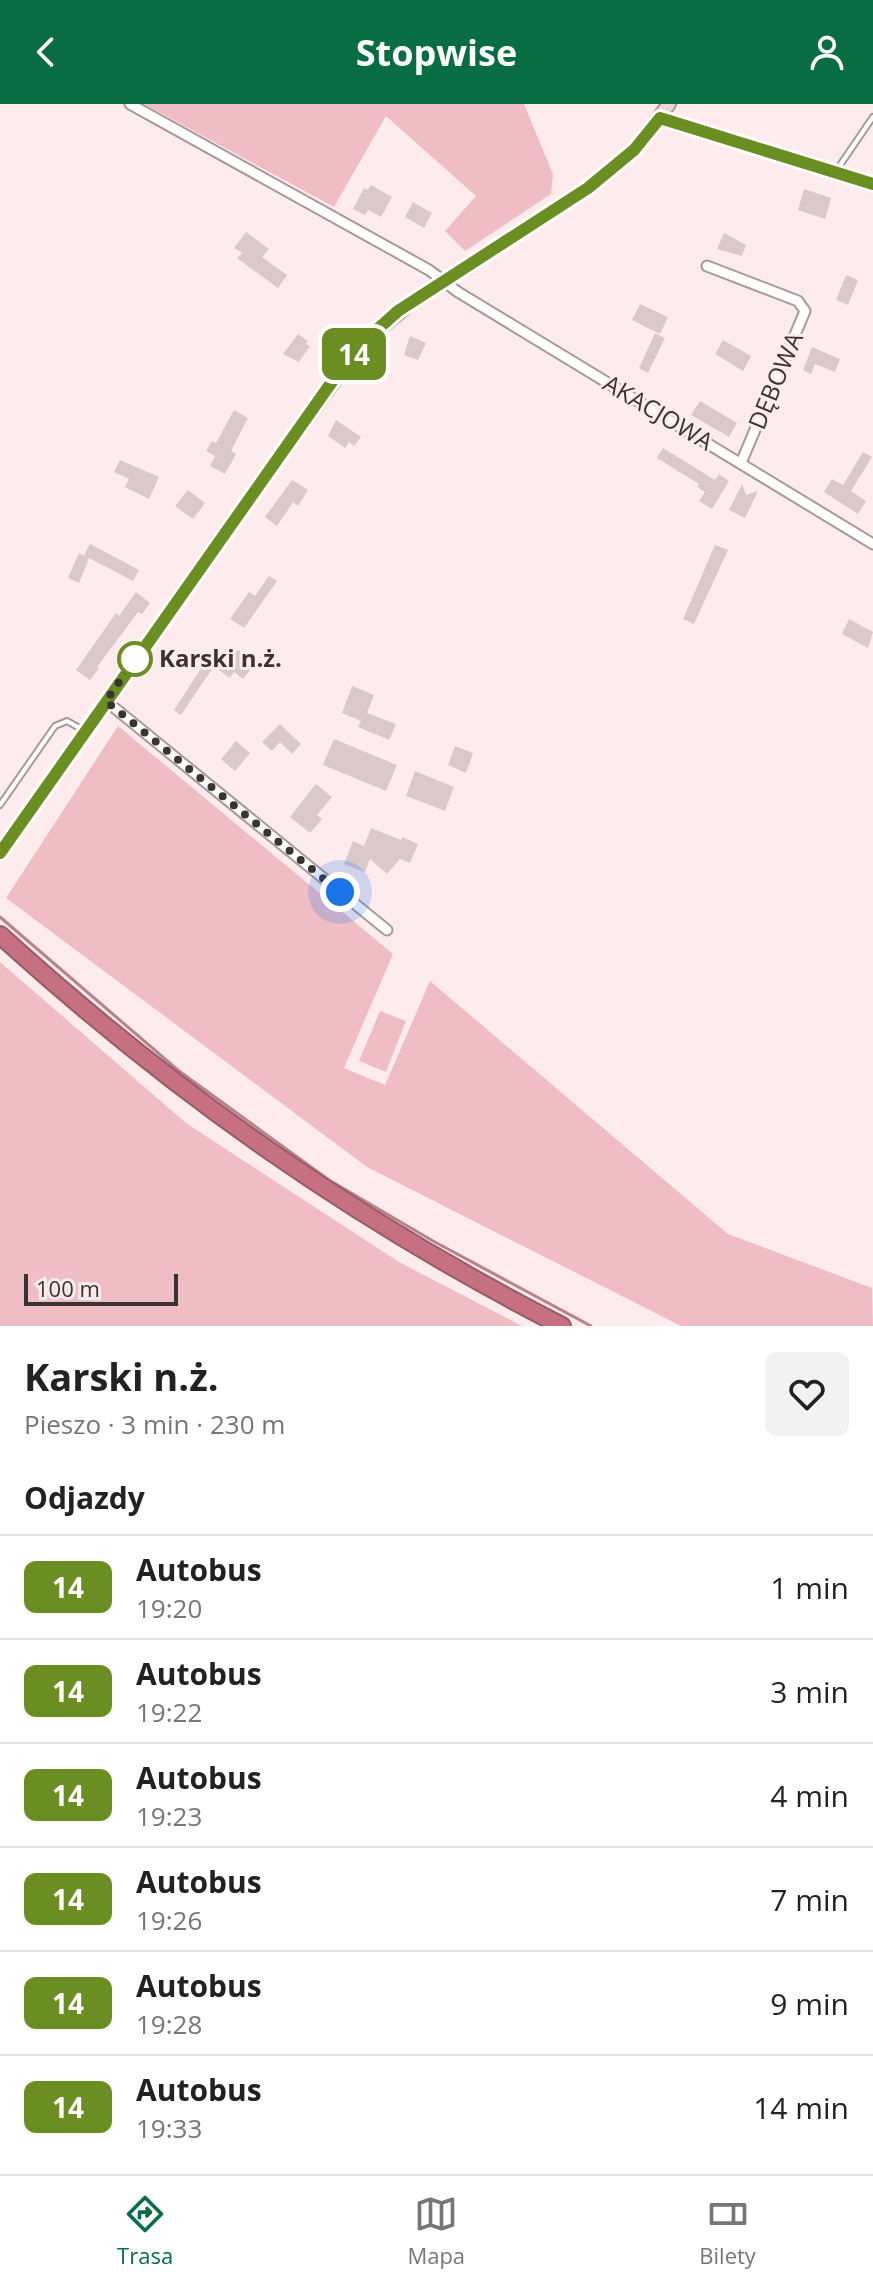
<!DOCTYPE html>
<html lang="pl">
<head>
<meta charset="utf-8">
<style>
  :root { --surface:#fff; --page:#f2f2f2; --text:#222; --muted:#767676; --line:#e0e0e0; --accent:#086d43 }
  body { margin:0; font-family:"Open Sans",sans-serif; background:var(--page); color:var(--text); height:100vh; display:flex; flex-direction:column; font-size:30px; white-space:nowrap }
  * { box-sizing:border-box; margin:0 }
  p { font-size:26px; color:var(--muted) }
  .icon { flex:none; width:44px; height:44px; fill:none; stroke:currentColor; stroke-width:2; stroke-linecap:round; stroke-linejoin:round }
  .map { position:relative; height:1222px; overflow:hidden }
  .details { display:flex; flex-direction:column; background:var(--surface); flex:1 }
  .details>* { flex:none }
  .badge { padding:0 16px; border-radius:12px; font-size:28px; line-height:52px }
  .scale { position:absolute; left:24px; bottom:20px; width:154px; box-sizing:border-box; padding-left:8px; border:4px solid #3a3334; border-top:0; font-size:22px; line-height:28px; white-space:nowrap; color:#3a3334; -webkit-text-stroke:6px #feebee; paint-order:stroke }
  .you { position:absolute; width:40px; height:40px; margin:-20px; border:6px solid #fff; border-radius:50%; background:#1a73e8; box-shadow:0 0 0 12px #1a73e833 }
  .map>.badge { position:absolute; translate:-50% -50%; box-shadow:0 0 0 4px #fff }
  h2 { padding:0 24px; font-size:30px; line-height:72px }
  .round { display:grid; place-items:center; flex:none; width:84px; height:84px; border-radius:12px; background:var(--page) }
  .summary { display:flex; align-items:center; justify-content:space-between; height:136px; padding:0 24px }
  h1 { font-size:38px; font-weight:700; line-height:60px }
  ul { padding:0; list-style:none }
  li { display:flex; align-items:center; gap:24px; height:104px; padding:0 24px; border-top:2px solid var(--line) }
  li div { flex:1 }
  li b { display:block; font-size:30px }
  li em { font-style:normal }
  li .badge { min-width:88px; font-weight:700; text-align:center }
  header { display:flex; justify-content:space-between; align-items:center; height:104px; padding:0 24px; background:var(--accent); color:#fff; font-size:36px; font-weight:700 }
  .menu { display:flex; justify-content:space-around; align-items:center; height:112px; border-top:2px solid var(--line); background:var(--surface); font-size:22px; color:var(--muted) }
  .menu a { display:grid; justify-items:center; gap:4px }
  .menu .on { color:var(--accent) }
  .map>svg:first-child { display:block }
  .green { fill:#f1bdc5 }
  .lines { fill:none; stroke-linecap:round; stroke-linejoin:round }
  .stream { stroke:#b9818b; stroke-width:3 }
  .building { fill:#dbc8cb }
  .lane-casing { stroke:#a9989a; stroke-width:8 }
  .street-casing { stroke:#a9989a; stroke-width:13 }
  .secondary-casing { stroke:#a9989a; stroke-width:16 }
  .highway-casing { stroke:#955b66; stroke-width:20 }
  .lane { stroke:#fff; stroke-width:4 }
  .street { stroke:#fff; stroke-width:9 }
  .secondary { stroke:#eed4d9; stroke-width:12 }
  .highway { stroke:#c67081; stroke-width:16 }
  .line-casing { stroke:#fff; stroke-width:18 }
  .line { stroke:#6b8e23; stroke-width:12 }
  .walk { stroke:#3a3334; stroke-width:8; stroke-dasharray:0 14.4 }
  .stop-dot { fill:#fff; stroke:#6b8e23; stroke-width:4 }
  .labels { text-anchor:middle; stroke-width:6; stroke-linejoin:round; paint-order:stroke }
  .street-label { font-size:24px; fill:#3a3334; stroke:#feebee }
  .stop-label { font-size:24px; font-weight:bold; fill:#3a3334; stroke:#feebee; text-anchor:start }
</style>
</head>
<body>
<header><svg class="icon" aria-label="back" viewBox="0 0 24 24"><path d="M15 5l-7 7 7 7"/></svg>Stopwise<svg class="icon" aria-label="person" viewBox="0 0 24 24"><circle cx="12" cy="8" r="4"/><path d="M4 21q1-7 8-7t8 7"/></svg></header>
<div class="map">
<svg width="873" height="1222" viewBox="0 0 873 1222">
  <rect width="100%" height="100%" fill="#feebee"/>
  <path class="green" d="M 144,0 L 524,0 L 553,70 L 551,90 L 465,147 L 445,127 L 476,92 L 386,12 L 334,103 Z
    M 118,622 L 393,850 L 344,964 L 385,981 L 430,877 L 728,1130 L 872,1184 L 873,1222 L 681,1222 L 367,1063 L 6,794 Z
    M 0,858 L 186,1019 L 399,1158 L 522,1222 L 0,1222 Z
    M 380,907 L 406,917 L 386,968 L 359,957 Z"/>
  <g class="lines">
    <path class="stream" d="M 0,813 L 179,967 L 329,1076 L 433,1137 L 591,1222"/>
  </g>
  <path class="building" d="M 371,81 L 392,93 L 381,113 L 368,106 L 365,111 L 353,105 L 364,84 L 368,86 Z
    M 804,85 L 831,94 L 825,115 L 798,106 Z
    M 413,98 L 432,109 L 424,124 L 405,113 Z
    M 246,128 L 269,145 L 262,153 L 287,171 L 278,184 L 237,154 L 242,149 L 234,144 Z
    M 724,129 L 746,141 L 742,152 L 717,145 Z
    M 846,171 L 858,176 L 848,201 L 836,196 Z
    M 640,200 L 668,213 L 660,230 L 632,216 Z
    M 655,229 L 665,234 L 648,269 L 639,264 Z
    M 298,230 L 308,237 L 306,240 L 310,242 L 299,258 L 283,250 Z
    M 410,232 L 426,239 L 418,256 L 404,251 Z
    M 723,236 L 751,252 L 743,267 L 715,250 Z
    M 812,243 L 840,255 L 835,268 L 815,260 L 811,270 L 803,266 Z
    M 700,297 L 737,319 L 729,333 L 691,311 Z
    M 234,306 L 248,314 L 231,347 L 236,350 L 225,370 L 210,362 L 215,352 L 206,347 L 212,337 L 216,339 Z
    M 336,316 L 361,333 L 354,342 L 349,338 L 345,344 L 328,332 Z
    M 663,344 L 715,376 L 719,370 L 729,377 L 712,405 L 699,397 L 705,388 L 697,383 L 699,380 L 657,354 Z
    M 863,348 L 872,353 L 851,387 L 866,397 L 858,410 L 824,388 L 832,375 L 843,381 Z
    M 120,356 L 159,373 L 149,395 L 125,383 L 129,375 L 114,368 Z
    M 292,376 L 308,386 L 298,402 L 293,398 L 277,422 L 265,413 Z
    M 742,380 L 746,391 L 758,387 L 745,414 L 729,406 Z
    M 188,386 L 205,399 L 193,415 L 175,402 Z
    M 90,440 L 139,466 L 133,477 L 89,454 L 79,479 L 68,474 L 79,449 L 87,453 L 84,451 Z
    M 715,441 L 728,446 L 694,520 L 683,515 Z
    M 269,472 L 277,477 L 244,524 L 230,515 L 249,488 L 255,492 Z
    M 136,488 L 150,499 L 142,510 L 138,508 L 97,563 L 99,564 L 90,576 L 76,566 L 116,509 L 119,512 Z
    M 849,515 L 873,528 L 868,544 L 842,530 Z
    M 238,546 L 245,552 L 240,559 L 250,566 L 243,575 L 234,568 L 230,574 L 216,564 L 227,549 L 233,553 Z
    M 204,560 L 212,565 L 181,611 L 174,606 Z
    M 352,582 L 374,591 L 367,609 L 396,620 L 389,636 L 358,623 L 361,617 L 342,609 Z
    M 280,620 L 301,640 L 292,650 L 280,638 L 272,647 L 262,638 Z
    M 334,635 L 397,661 L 386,687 L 323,661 Z
    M 236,637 L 250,649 L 235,667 L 221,655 Z
    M 455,642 L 473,649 L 466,669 L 448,661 Z
    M 415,667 L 454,683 L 445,707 L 406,692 Z
    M 316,680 L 332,693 L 317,711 L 322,715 L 310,729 L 290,713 Z
    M 371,724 L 401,736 L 402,733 L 418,740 L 410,759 L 400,755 L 387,770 L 370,755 L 365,768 L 344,760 L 353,737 L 364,742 Z"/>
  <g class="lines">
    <defs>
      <path id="lane" d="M 836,67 L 873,13
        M 0,701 L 55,622 L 67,617 L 83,626"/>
      <path id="street" d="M 130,0 L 429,166 L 458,188 L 873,440
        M 660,14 L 873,80
        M 707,162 L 798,197 L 805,207 L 741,359
        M 106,597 L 387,826"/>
      <path id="secondary" d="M 0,749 L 220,435 L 361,240 L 416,195 L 588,84 L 634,46 L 669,0"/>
      <path id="highway" d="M 0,831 C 174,989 353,1115 562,1222"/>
    </defs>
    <use href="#lane" class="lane-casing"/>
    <use href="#street" class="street-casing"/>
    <use href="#secondary" class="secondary-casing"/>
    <use href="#highway" class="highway-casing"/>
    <use href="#lane" class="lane"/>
    <use href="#street" class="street"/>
    <use href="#secondary" class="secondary"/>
    <use href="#highway" class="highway"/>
  </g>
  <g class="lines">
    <defs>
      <path id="line" d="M 0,749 L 336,272 L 361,240 L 398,207 L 588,84 L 634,46 L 660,14 L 873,80"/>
    </defs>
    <use href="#line" class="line-casing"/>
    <use href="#line" class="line"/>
    <path class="walk" d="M 135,555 L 106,597 L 340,788"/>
  </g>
  <circle class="stop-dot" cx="135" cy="555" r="16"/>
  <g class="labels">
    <g class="street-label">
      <text transform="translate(776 277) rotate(-67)" y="8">DĘBOWA</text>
      <text transform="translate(658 309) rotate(31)" y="8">AKACJOWA</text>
    </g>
    <g class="stop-label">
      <text x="159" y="563">Karski n.ż.</text>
    </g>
  </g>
</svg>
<div class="scale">100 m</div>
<div class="you" style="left:340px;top:788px"></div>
<b class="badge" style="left:354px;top:250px;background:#6b8e23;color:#fff">14</b>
</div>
<section class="details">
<div class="summary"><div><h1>Karski n.ż.</h1><p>Pieszo · 3 min · 230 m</p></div><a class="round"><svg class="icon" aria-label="heart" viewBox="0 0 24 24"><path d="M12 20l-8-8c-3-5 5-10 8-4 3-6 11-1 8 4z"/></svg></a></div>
<h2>Odjazdy</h2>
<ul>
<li><span class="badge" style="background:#6b8e23;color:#fff">14</span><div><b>Autobus</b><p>19:20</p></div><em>1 min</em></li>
<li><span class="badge" style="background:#6b8e23;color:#fff">14</span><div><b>Autobus</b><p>19:22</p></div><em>3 min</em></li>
<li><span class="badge" style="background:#6b8e23;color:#fff">14</span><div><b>Autobus</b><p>19:23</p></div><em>4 min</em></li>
<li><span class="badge" style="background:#6b8e23;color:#fff">14</span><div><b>Autobus</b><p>19:26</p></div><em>7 min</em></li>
<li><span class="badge" style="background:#6b8e23;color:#fff">14</span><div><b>Autobus</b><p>19:28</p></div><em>9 min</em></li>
<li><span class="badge" style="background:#6b8e23;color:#fff">14</span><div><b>Autobus</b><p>19:33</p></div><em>14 min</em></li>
</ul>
</section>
<nav class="menu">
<a class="on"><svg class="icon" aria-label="directions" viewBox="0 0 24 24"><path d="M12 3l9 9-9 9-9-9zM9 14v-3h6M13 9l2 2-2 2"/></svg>Trasa</a>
<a><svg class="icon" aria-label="map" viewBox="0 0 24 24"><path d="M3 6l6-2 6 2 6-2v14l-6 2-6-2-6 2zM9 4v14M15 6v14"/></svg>Mapa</a>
<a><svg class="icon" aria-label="tickets" viewBox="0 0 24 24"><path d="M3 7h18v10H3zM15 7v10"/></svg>Bilety</a>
</nav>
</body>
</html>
